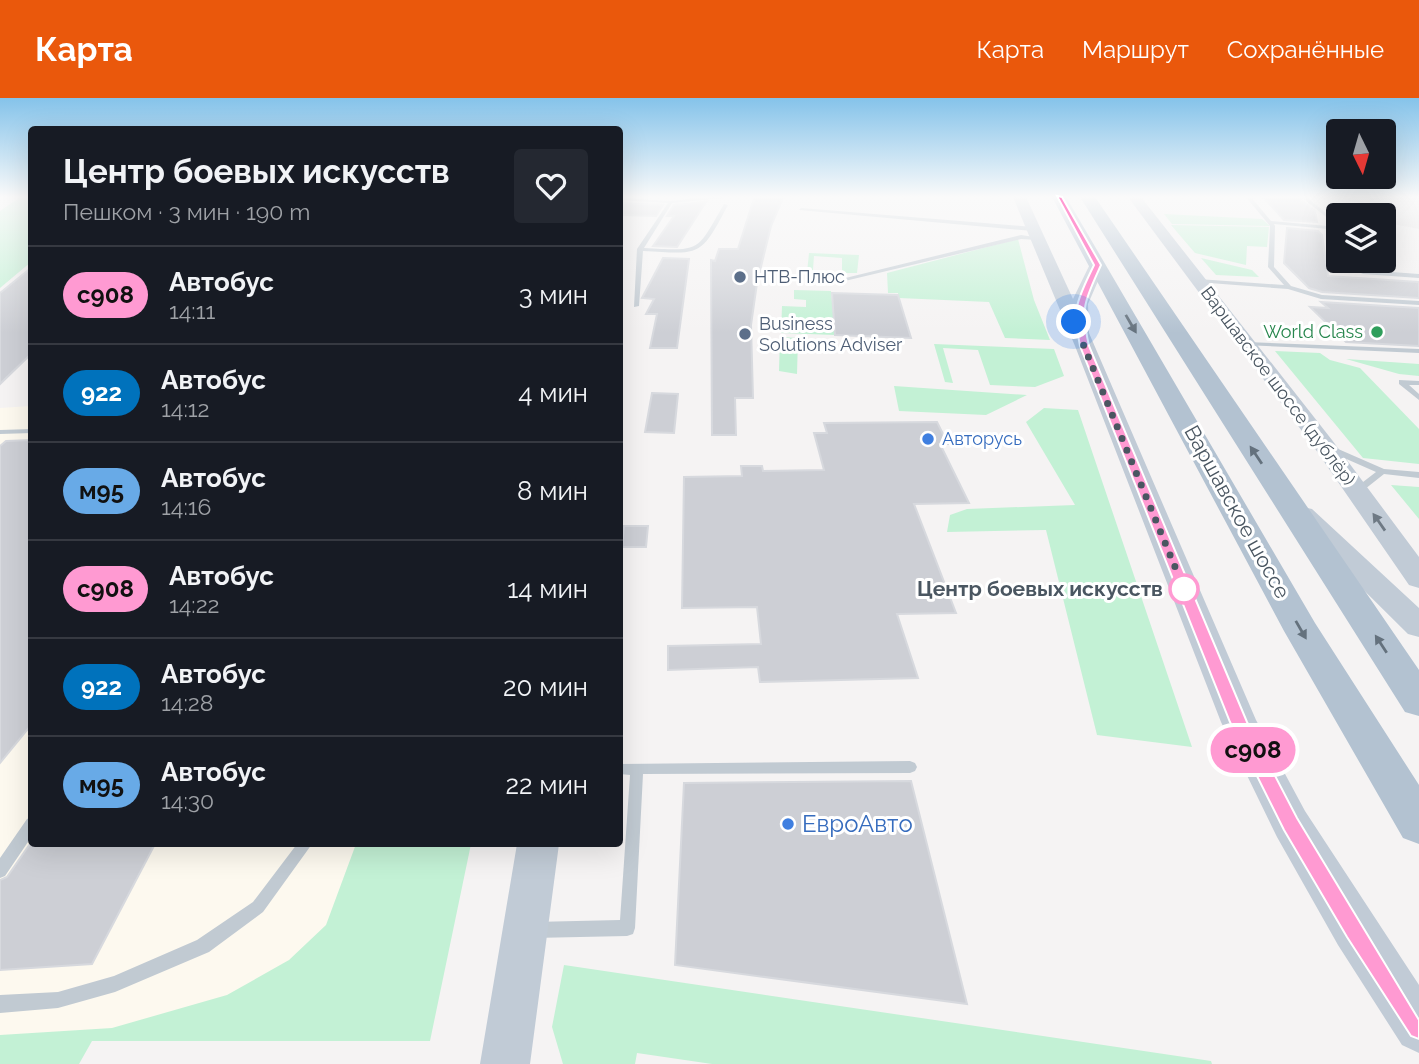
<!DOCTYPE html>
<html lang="ru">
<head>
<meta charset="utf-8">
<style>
  :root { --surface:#171b24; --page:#242831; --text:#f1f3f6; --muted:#9ea1a6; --line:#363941; --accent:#ea580c }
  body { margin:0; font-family:Raleway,sans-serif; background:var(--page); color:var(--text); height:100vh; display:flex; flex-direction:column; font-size:26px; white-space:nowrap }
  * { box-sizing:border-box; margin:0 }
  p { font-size:23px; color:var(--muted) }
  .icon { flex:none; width:38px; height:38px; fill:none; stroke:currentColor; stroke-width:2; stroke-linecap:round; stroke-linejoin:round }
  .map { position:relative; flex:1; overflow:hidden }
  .sheet { position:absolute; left:28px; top:28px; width:595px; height:721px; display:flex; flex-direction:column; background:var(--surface); border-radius:7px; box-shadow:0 7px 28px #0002 }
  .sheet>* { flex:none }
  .badge { padding:0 14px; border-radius:23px; font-size:24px; line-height:46px }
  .needle { width:46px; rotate:175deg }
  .controls { position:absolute; left:1326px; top:21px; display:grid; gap:14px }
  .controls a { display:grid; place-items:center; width:70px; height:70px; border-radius:7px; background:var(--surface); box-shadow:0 7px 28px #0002; font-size:35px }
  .you { position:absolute; width:35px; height:35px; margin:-18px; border:5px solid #fff; border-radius:50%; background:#1a73e8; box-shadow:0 0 0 10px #1a73e833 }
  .map>.badge { position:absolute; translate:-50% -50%; box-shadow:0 0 0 4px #fff }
  .round { display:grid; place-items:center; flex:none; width:74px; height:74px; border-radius:7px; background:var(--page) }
  .headline { display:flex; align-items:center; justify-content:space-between; height:119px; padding:0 35px }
  h1 { font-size:33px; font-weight:700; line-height:52px }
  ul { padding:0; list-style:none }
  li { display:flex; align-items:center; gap:21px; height:98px; padding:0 35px; border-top:2px solid var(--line) }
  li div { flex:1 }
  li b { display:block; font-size:26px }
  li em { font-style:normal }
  li .badge { min-width:77px; font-weight:700; text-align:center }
  header { display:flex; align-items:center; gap:42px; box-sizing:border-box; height:98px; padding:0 35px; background:var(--accent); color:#fff }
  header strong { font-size:33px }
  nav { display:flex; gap:38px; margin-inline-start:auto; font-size:24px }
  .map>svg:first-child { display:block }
  .commercial { fill:#fdf9ef }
  .education { fill:#e6e4e5 }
  .green { fill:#c3f1d5 }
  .building { fill:#cdcfd5; stroke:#d7d9de; stroke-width:2 }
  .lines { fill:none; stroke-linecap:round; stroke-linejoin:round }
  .service { fill:#c1cad2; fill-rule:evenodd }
  .secondary { fill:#c1cbd6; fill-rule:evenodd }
  .primary { fill:#b3c2d1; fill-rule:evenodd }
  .oneway { fill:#64717d }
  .oneway2 { fill:#6e7984 }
  .line { fill:#ff9ad2; stroke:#fff; stroke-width:2 }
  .walk { stroke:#4a5661; stroke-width:7; stroke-dasharray:0 12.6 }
  .service-dot { fill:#5c6f8a; stroke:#fff; stroke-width:2.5 }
  .leisure-dot { fill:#2e9e5b; stroke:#fff; stroke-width:2.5 }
  .shop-dot { fill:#3f7fe0; stroke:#fff; stroke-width:2.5 }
  .stop-dot { fill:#fff; stroke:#ff9ad2; stroke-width:3.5 }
  .labels { text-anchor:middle; stroke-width:6; stroke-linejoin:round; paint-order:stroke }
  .far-service-label { font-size:18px; fill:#4e5e75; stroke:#fff; text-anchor:start }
  .far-leisure-label { font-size:18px; fill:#27864d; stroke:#fff; text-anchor:end }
  .far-street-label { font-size:18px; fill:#4a5661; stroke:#fff }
  .far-shop-label { font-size:18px; fill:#366cbe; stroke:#fff; text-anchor:start }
  .street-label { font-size:21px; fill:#4a5661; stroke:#fff }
  .stop-label { font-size:21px; font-weight:bold; fill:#4a5661; stroke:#fff; text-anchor:end }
  .near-shop-label { font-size:24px; fill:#366cbe; stroke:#fff; text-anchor:start }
</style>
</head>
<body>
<header>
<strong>Карта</strong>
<nav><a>Карта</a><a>Маршрут</a><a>Сохранённые</a></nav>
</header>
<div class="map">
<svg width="1419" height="966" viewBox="0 0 1419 966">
  <rect width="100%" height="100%" fill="#f5f3f3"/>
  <path class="commercial" d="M 31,308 L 32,746 L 409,746 L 248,921 L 0,941 L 0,310 Z"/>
  <path class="education" d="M 1419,99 L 1419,131 L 1388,125 L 1384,117 L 1376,117 L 1347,99 Z"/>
  <path class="green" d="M 19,100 L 31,99 L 31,164 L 0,190 L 0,113 Z
    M 1164,116 L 1262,121 L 1270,128 L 1172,126 Z
    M 1171,127 L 1269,129 L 1267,149 L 1247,148 L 1246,167 L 1195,155 Z
    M 1018,141 L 1034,202 L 1050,242 L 1005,240 L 989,204 L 899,200 L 898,195 L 888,195 L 887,175 Z
    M 809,155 L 859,157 L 857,175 L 842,175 L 842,160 L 814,158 L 812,185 L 806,185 Z
    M 1201,160 L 1252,172 L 1259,179 L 1216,177 Z
    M 794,192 L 831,193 L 835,237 L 781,235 L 782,208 L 806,209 L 806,202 L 794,201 Z
    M 780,239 L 798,240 L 797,276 L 779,273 Z
    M 934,246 L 1054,251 L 1064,278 L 1035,289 L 990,287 L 978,252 L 943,250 L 953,285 L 945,284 Z
    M 1275,253 L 1320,255 L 1330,262 L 1360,270 L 1419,331 L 1419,366 L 1363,360 Z
    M 1346,261 L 1419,266 L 1419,278 L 1399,276 Z
    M 894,288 L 1027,297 L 986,317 L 899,313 Z
    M 1044,310 L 1078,312 L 1192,649 L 1097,637 L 1046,432 L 947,434 L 950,417 L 967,411 L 1075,407 L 1026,324 Z
    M 1391,387 L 1419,389 L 1419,421 Z
    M 356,746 L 471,746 L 430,943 L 92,943 L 79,966 L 0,966 L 0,937 L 112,930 L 227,897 L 289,862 L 326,827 Z
    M 564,867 L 1211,963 L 1212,966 L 712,966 L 637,955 L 635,966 L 563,966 L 552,929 Z"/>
  <path class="building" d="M 754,100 L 783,100 L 771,128 L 757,185 L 751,227 L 753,300 L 735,300 L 736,337 L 712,337 L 711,162 L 715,163 L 719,151 L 738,151 Z
    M 1264,100 L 1299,100 L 1315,113 L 1317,124 L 1284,122 Z
    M 706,104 L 677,149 L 653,148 L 674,118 L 667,118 L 674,107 Z
    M 620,105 L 663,107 L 656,118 L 620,117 Z
    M 1287,130 L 1318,133 L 1322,137 L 1328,178 L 1419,184 L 1419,200 L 1322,194 L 1309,190 L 1284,165 Z
    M 663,160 L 689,161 L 677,250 L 650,250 L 657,216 L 646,216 L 654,201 L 642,200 Z
    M 32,169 L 32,255 L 0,286 L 0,195 Z
    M 832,195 L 898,197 L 911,240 L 835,237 Z
    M 1321,204 L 1419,210 L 1419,248 L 1346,244 L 1310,209 L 1328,210 Z
    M 652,295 L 678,296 L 674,335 L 645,334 Z
    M 937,324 L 948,346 L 940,346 L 969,405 L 914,406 L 956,515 L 897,516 L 918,580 L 760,584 L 758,569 L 668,572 L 668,548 L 761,546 L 757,509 L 682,510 L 684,379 L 742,378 L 741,368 L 762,368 L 763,373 L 824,372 L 814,335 L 827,335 L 824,325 Z
    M 32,342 L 32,626 L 0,665 L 0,348 L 6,343 Z
    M 624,428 L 648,428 L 646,449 L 622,449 Z
    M 911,683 L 967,906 L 675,867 L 684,685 Z
    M 32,743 L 155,746 L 92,866 L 0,872 L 0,782 L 7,779 Z"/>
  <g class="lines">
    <path class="service" d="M 708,99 L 732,99 L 672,105 L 644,150 C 701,153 696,155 724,106 L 728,107 C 700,160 701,156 643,153 L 639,208 L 634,209 L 637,151 L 668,105 L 620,102 L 620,100 L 671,103 Z
      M 1246,99 L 1251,99 L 1271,123 L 1339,129 L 1339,132 L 1274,126 L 1275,128 L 1274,169 L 1291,188 L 1322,197 L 1419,203 L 1419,207 L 1321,201 L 1288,191 L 1196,184 L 1195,183 L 1198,181 L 1284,187 L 1268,169 L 1270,128 Z
      M 1301,99 L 1306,99 L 1339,125 L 1339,129 Z
      M 801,110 L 1033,129 L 1036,131 L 1033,133 L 799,112 Z
      M 1021,137 L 1041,140 L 1038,142 L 1021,141 L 828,187 L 825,185 Z
      M 1354,163 L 1360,163 L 1358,170 L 1364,172 L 1419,176 L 1419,180 L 1363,176 L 1352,171 Z
      M 1246,244 L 1419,251 L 1419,255 L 1244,247 L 1244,245 Z
      M 1399,282 L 1419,283 L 1419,287 L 1409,287 L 1419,296 L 1419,302 L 1399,286 Z
      M 32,331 L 32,335 L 0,336 L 0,332 Z
      M 1329,347 L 1384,371 L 1419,374 L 1419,380 L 1384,376 L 1360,395 L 1354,395 L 1352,393 L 1354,391 L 1376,374 L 1326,352 L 1326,348 Z
      M 910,663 L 915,665 L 917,669 L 915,673 L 910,675 L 643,676 L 635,830 L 633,836 L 627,838 L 533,840 L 527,838 L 525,832 L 527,826 L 533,824 L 620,822 L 630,677 L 620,676 L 620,666 Z
      M 32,719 L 32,738 L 5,778 L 0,780 L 0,760 L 27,721 Z
      M 297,746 L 312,746 L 263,814 L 209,854 L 115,894 L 58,910 L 0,915 L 0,897 L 58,894 L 114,878 L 197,842 L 253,804 Z"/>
    <path class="secondary" d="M 1013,99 L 1026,99 L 1073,201 L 1091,164 L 1097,162 L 1105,167 L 1088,206 L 1089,235 L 1256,622 L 1305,713 L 1419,887 L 1419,955 L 1402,947 L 1338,847 L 1277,739 L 1221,624 L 1075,248 Z
      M 1128,99 L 1141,99 L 1332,342 L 1419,459 L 1419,490 L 1409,487 L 1316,352 Z
      M 1303,409 L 1312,411 L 1419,510 L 1419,539 L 1408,536 L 1294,423 L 1290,417 L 1294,411 Z
      M 517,746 L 559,746 L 530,966 L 480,966 Z"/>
    <path class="primary" d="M 1052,99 L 1066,99 L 1315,525 L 1419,687 L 1419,746 L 1403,740 L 1284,533 Z
      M 1080,99 L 1095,99 L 1419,572 L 1419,618 L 1405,614 Z"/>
  </g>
  <defs><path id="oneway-solid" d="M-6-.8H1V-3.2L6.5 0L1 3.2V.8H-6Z" transform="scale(1.75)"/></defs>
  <g class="oneway">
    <use href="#oneway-solid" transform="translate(1131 226) rotate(60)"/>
    <use href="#oneway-solid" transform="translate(1256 357) rotate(-124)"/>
    <use href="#oneway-solid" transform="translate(1301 532) rotate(60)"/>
    <use href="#oneway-solid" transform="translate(1381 546) rotate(-123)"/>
  </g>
  <use class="oneway2" href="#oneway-solid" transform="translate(1379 424) rotate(-125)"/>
  <linearGradient id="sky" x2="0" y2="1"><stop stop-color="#85c3ea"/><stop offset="0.42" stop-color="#fafafa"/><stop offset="1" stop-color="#fafafa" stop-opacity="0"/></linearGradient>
  <rect width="1419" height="235" fill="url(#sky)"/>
  <path class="line" d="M 1057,98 L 1062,99 L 1101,167 C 1085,203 1080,208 1089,248 L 1247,624 L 1297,720 L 1419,922 L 1419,941 L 1411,938 L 1347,839 L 1284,732 L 1230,624 L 1080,248 C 1072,208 1077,203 1094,167 Z"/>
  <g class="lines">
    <path class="walk" d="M 1074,224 L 1187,498 L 1184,491"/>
  </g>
  <g class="service-dot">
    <circle cx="740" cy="179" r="7"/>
    <circle cx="745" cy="236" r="7"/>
  </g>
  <circle class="leisure-dot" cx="1377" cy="234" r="7"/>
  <g class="shop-dot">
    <circle cx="928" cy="341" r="7"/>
    <circle cx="788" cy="726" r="7"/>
  </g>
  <circle class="stop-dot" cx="1184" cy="491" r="14"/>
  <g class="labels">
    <g class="far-service-label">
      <text x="754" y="185">НТВ-Плюс</text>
      <text x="759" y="232">Business<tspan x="759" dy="21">Solutions Adviser</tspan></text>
    </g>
    <g class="far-leisure-label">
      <text x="1363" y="240">World Class</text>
    </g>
    <g class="far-street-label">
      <text transform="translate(1278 288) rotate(53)" y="6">Варшавское шоссе (дублёр)</text>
    </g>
    <g class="far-shop-label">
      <text x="942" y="347">Авторусь</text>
    </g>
    <g class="street-label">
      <text transform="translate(1237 414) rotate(61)" y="7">Варшавское шоссе</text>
    </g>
    <g class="stop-label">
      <text x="1163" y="498">Центр боевых искусств</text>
    </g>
    <g class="near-shop-label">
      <text x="802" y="734">ЕвроАвто</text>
    </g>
  </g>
</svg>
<div class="controls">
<a><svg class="needle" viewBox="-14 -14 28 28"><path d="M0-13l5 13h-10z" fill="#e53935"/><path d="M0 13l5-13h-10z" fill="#9ea1a6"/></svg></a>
<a><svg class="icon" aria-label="layers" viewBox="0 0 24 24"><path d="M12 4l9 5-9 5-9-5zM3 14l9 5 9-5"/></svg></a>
</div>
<div class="you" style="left:1074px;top:224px"></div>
<b class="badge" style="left:1253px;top:652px;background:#ff9ad2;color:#111">с908</b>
<section class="sheet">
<div class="headline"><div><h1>Центр боевых искусств</h1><p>Пешком · 3 мин · 190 m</p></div><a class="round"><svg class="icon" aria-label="heart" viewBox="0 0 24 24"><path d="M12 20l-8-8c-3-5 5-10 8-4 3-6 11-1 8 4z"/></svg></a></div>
<ul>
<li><span class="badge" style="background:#ff9ad2;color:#111">с908</span><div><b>Автобус</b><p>14:11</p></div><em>3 мин</em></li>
<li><span class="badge" style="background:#0072bc;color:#fff">922</span><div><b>Автобус</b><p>14:12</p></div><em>4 мин</em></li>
<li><span class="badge" style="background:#68aae7;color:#111">м95</span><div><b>Автобус</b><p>14:16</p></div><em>8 мин</em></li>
<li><span class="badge" style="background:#ff9ad2;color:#111">с908</span><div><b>Автобус</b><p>14:22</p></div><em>14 мин</em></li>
<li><span class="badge" style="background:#0072bc;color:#fff">922</span><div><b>Автобус</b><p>14:28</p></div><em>20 мин</em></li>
<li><span class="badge" style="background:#68aae7;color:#111">м95</span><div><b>Автобус</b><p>14:30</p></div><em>22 мин</em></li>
</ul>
</section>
</div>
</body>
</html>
